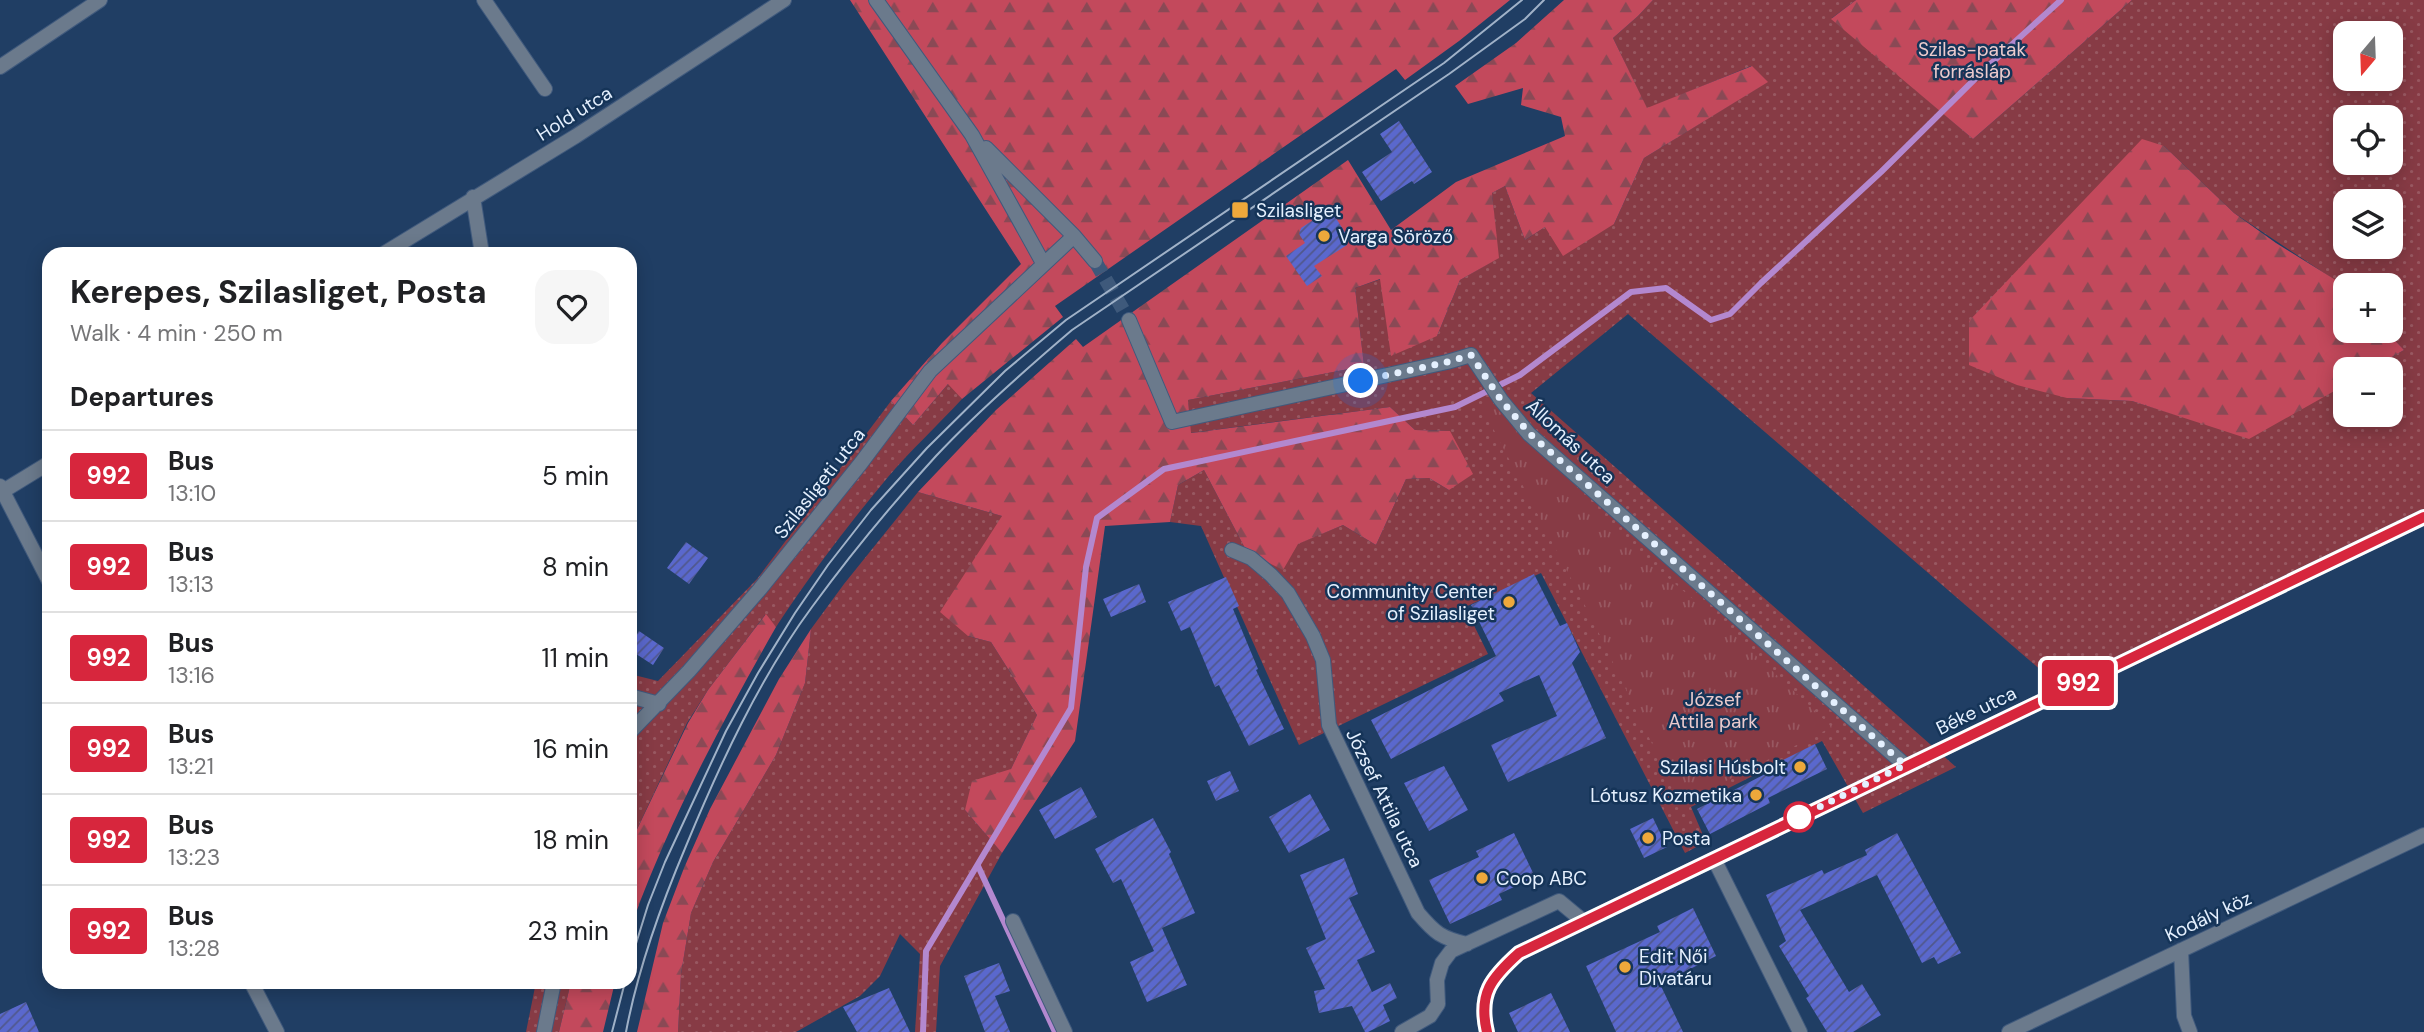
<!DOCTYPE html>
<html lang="en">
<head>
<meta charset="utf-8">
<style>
  :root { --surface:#fff; --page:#f6f6f6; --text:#202124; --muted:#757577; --line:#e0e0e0 }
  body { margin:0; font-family:"DM Sans",sans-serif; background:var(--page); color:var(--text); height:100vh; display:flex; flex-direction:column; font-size:26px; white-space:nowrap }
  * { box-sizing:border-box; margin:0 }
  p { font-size:23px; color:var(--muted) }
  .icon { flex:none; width:38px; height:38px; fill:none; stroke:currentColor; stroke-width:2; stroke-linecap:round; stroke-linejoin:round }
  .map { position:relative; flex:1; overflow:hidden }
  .details { position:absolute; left:42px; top:247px; width:595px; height:742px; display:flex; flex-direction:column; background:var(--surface); border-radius:21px; box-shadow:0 4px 18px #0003 }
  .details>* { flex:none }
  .badge { padding:0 14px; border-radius:5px; font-size:24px; line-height:46px }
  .needle { width:46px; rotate:199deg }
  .buttons { position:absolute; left:2333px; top:21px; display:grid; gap:14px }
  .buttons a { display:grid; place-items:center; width:70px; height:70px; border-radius:14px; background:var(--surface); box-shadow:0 4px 18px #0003; font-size:35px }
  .you { position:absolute; width:35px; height:35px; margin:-18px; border:5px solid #fff; border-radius:50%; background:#1a73e8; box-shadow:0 0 0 10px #1a73e833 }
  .map>.badge { position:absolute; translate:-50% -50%; box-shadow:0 0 0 4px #fff }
  h2 { padding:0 28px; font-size:26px; line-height:63px }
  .round { display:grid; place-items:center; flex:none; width:74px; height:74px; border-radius:21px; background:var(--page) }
  .head { display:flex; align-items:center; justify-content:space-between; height:119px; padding:0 28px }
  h1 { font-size:33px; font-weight:700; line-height:52px }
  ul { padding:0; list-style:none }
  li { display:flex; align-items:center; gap:21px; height:91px; padding:0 28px; border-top:2px solid var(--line) }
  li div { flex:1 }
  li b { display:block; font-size:26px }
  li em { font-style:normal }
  li .badge { min-width:77px; font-weight:700; text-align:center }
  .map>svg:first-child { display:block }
  .grass { fill:url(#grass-dots); fill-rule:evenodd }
  .forest { fill:url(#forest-firs) }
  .park { fill:url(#park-tufts) }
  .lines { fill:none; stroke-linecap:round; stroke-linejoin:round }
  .stream { stroke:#b388cf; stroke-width:6 }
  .building { fill:url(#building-hatch) }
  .minor-tunnel { stroke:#3e597b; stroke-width:14; stroke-dasharray:14 7; stroke-linecap:butt }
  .minor-casing { stroke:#405a7d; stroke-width:16 }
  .tertiary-casing { stroke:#405a7d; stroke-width:16 }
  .minor { stroke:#6b7a8c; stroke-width:14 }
  .tertiary { stroke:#6b7a8c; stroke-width:14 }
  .tram { stroke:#a0b2c8; stroke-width:2 }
  .line-casing { stroke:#fff; stroke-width:16 }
  .line { stroke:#d7263d; stroke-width:10 }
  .walk { stroke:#e5f0fe; stroke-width:7; stroke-dasharray:0 12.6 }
  .poi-dot { fill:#eda83b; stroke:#153458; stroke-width:2.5 }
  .stop-dot { fill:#fff; stroke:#d7263d; stroke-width:3.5 }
  .labels { text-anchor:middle; stroke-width:5; stroke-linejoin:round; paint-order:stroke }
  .park-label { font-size:19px; fill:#eccbcd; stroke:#153458 }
  .street-label { font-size:19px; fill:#e5f0fe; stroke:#153458 }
  .poi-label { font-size:19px; fill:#e5f0fe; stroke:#153458; text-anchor:start }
</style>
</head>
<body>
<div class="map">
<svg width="2424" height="1032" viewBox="0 0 2424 1032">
  <defs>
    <pattern id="grass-dots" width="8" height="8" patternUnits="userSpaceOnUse" patternTransform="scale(1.75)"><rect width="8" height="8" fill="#873b45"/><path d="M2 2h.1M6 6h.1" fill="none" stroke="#985861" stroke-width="1.8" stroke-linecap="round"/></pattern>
    <pattern id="forest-firs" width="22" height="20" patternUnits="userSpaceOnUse" patternTransform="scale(1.75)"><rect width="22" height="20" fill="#c3495c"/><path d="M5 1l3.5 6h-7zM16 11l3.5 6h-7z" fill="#8a4955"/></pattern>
    <pattern id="park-tufts" width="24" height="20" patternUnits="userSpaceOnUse" patternTransform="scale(1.75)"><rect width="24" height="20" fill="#873b45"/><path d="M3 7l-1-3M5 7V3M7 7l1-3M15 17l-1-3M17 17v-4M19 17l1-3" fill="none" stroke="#985861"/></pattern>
    <pattern id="building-hatch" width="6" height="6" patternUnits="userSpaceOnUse" patternTransform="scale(1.75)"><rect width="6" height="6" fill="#5a68cd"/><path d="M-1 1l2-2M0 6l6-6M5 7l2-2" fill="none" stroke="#50588c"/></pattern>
  </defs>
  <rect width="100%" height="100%" fill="#203e64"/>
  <path class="grass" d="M 1653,0 L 1856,0 L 1832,18 L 1973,139 L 2132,0 L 2424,0 L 2424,517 L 2064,690 L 1628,314 L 1531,393 L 1956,767 L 1863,813 L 1822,741 L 1691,807 L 1706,842 L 1685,853 L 1541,573 L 1465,607 L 1488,654 L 1299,745 L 1201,526 L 1170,522 L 1178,485 L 1204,470 L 1247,552 L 1297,544 L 1343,525 L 1376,545 L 1406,479 L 1429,478 L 1449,490 L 1450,431 L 1415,430 L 1390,407 L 1190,433 L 1188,400 L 1364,366 L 1355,288 L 1381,279 L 1437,336 L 1460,280 L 1498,258 L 1492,193 L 1505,186 L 1525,240 L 1545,227 L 1614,224 L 1644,158 L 1767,82 L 1751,66 L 1647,109 L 1613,38 L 1638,16 ZM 2345,33 L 2390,33 L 2390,79 L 2345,79 ZM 2345,117 L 2390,117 L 2390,163 L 2345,163 ZM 2164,146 L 2234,213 L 2345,287 L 2345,285 L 2390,285 L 2390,331 L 2386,331 L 2404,350 L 2371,369 L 2390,369 L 2390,415 L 2345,415 L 2345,385 L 2305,406 L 2190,419 L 2132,401 L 2067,398 ZM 2345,201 L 2390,201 L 2390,247 L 2345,247 Z
    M 949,383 L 962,399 C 938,425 911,450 888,477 C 848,525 810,575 776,627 L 765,615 L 708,690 L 687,723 L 630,844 L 630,674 L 658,681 L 757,579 L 891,401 L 913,425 Z
    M 918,492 L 1002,516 L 968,636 L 991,642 L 1037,715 L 1011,769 L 965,810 L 1002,853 L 940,966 L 936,1032 L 915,1032 L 920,954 L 900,934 L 880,976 L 860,996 L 796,1032 L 678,1032 L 681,974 L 691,913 L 713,862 L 776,755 L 805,683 L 811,629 L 844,584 Z
    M 536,982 L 571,982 L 559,1032 L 526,1032 Z"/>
  <path class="forest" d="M 850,0 L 1510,0 L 1459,41 L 1405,80 L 1396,69 L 1055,306 L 1063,317 L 962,399 L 948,384 L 913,425 L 891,401 L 942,343 L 1021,264 Z
    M 1564,0 L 1653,0 L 1638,16 L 1613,38 L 1647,108 L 1752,66 L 1768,82 L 1644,158 L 1614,224 L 1563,256 L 1545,227 L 1525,240 L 1505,186 L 1492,193 L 1499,258 L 1460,280 L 1437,336 L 1391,356 L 1380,279 L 1355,288 L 1364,366 L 1188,400 L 1191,433 L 1390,407 L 1415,430 L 1450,431 L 1473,474 L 1449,490 L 1429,478 L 1406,479 L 1376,545 L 1343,525 L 1298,544 L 1283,570 L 1247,552 L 1204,470 L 1178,485 L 1170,522 L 1105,526 L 1075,741 L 1002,853 L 965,810 L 972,781 L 1011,769 L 1037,715 L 991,642 L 968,636 L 940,612 L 1002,516 L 918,492 L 996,410 L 1076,339 L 1083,347 L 1348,160 L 1391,230 L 1456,182 L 1565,136 L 1561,117 L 1521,105 L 1523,88 L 1468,104 L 1455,86 L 1516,43 Z
    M 1856,0 L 2132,0 L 1973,139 L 1831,19 Z
    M 2142,139 L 2164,146 L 2234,213 L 2276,243 L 2342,284 L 2345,287 L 2345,331 L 2386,331 L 2404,350 L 2371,369 L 2345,369 L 2345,385 L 2249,439 L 2132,401 L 2067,398 L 2017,385 L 1969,365 L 1969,321 Z
    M 766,614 L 776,627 C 735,699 696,771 663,846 C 651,874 639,902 630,931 L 630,844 L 688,723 L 708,690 Z
    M 811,629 L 805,683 L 776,755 L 713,862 L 691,913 L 681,974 L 678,1032 L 637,1032 L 663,923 L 684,868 L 710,809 L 779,679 Z
    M 571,982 L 615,982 L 603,1032 L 559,1032 Z"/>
  <path class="park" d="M 1493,405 L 1542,457 L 1661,572 L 1719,621 L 1832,727 L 1681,804 L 1593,621 L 1482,407 Z"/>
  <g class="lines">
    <path class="stream" d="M 978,866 L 1055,1032
      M 923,1032 L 926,951 L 1071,708 L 1086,567 L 1097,518 L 1164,469 L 1455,407 L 1520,375 L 1631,292 L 1666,288 L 1711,320 L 1730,314 L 1761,283 L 1881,172 L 1987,67 L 2061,0"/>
  </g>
  <path class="building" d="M 1399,121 L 1432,172 L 1414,184 L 1412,181 L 1381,201 L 1362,172 L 1392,152 L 1380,134 Z
    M 1330,209 L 1348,237 L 1347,245 L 1314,266 L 1322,276 L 1307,286 L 1286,256 L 1305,243 L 1299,234 L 1301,228 Z
    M 686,542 L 708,558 L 689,584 L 667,568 Z
    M 1534,574 L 1560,626 L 1567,623 L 1580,652 L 1572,663 L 1606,738 L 1508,782 L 1491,745 L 1557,716 L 1539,675 L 1499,693 L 1504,701 L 1391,759 L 1371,720 L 1496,656 L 1471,605 Z
    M 1226,577 L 1239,606 L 1233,609 L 1258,669 L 1256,670 L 1284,729 L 1249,746 L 1219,685 L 1215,687 L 1190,627 L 1181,631 L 1168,602 Z
    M 1139,584 L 1146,602 L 1111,617 L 1103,599 Z
    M 639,631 L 664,648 L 653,665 L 630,650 L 630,645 Z
    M 1815,744 L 1827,769 L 1768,798 L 1770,803 L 1710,834 L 1697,809 L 1777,768 L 1775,764 Z
    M 1444,766 L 1468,810 L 1429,831 L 1404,783 Z
    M 1230,771 L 1239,791 L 1216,801 L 1207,781 Z
    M 1081,787 L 1097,817 L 1055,839 L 1039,810 Z
    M 1310,794 L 1330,830 L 1289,853 L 1269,817 Z
    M 1153,818 L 1171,852 L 1169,854 L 1195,913 L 1162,928 L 1187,985 L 1147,1002 L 1130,962 L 1154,951 L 1121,879 L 1113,883 L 1095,849 Z
    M 1653,818 L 1667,847 L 1644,858 L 1630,829 Z
    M 1514,833 L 1535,877 L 1499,894 L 1502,900 L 1450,924 L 1429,880 L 1479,857 L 1476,851 Z
    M 1897,833 L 1961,953 L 1938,964 L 1934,957 L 1922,963 L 1877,875 L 1800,910 L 1849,992 L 1862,984 L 1881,1015 L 1853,1032 L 1827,1032 L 1806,998 L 1809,996 L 1779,946 L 1786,941 L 1766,895 L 1822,870 L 1824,874 L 1867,855 L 1865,850 Z
    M 1344,858 L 1358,894 L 1349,898 L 1375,952 L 1357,960 L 1372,992 L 1390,983 L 1397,998 L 1383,1005 L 1390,1021 L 1368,1032 L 1365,1032 L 1352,1006 L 1319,1013 L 1314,991 L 1325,989 L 1306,948 L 1326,939 L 1300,875 Z
    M 1693,908 L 1716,956 L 1660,984 L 1683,1032 L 1616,1032 L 1586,966 L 1660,932 L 1657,926 Z
    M 999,963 L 1010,991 L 995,996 L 1010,1032 L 985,1032 L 964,976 Z
    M 889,988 L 910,1032 L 857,1032 L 843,1007 Z
    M 1551,993 L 1570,1032 L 1518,1032 L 1509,1013 Z
    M 26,1002 L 39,1032 L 0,1032 L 0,1014 Z"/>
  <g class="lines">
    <path class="minor-tunnel" d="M 1095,261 L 1129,320"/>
    <defs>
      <path id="minor" d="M 484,0 L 545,89
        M 876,0 L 972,135 L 1043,263
        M 0,67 L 100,0
        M 986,148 L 1074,236
        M 473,197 L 482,254
        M 383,254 L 576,136 L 784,0
        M 1129,320 L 1172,422 L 1447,362 L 1471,355 L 1501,400 L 1529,434 L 1905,765
        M 0,486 L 49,581
        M 0,493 L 49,463
        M 1232,550 L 1251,558 L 1271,575 L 1288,593 L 1313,636 L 1323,660 L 1329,725 L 1418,913 C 1435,933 1441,938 1467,944
        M 630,696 L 659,704
        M 630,732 L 689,671 L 760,589 L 861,463 L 930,371 L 1074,236 L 1095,261
        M 1714,859 L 1800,1032
        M 1013,921 L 1065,1032
        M 2181,950 L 2184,1016 L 2190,1032
        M 251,982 L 277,1032
        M 544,1032 L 554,982
        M 1402,1032 L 1430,1016 L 1438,1004 L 1437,980 L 1442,963 L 1451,951 L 1559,901 L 1583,921
        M 2009,1032 L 2424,835"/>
      <path id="tertiary" d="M 1487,1032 C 1478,994 1491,978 1519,953 L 2424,517"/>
    </defs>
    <use href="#minor" class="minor-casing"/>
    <use href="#tertiary" class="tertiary-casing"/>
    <use href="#minor" class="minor"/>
    <use href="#tertiary" class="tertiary"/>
    <path class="tram" d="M 630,963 L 648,905 L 665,862 L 726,731 L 758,673 L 795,613 L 828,565 L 871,510 L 927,448 L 1005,371 L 1066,320 L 1444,63 L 1522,0
      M 612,1032 L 625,982
      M 626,1032 C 638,968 661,905 686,846 C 719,766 760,677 812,607 C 850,555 892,504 936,456 C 978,411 1025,370 1072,330 L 1449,74 L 1525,19 L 1544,0"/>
  </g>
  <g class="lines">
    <defs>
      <path id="line" d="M 1487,1032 C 1478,994 1491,978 1519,953 L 2424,517"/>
    </defs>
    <use href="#line" class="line-casing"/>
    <use href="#line" class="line"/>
    <path class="walk" d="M 1361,381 L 1447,362 L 1471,355 L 1501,400 L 1530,434 L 1905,765 L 1799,817"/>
  </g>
  <g class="poi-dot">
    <rect x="1231" y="201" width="18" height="18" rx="3.5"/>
    <circle cx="1324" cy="236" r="7"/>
    <circle cx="1509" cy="602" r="7"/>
    <circle cx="1800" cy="767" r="7"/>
    <circle cx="1756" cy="795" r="7"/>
    <circle cx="1648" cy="838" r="7"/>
    <circle cx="1482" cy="878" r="7"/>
    <circle cx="1625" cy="967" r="7"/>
  </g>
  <circle class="stop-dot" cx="1799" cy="817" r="14"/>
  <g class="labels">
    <g class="park-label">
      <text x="1972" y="56">Szilas-patak<tspan x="1972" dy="22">forrásláp</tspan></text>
      <text x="1713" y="706">József<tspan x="1713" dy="22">Attila park</tspan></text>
    </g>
    <g class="street-label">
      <text transform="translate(574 113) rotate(-32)" y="7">Hold utca</text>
      <text transform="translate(1571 441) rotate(43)" y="7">Állomás utca</text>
      <text transform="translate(819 483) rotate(-52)" y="7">Szilasligeti utca</text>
      <text transform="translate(1976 710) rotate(-26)" y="7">Béke utca</text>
      <text transform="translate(1385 798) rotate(64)" y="7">József Attila utca</text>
      <text transform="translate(2208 916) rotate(-25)" y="7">Kodály köz</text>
    </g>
    <g class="poi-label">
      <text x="1256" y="217">Szilasliget</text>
      <text x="1338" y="243">Varga Söröző</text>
      <text x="1495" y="598" text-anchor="end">Community Center<tspan x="1495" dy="22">of Szilasliget</tspan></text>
      <text x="1786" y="774" text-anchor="end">Szilasi Húsbolt</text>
      <text x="1742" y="802" text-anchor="end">Lótusz Kozmetika</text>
      <text x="1662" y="845">Posta</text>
      <text x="1496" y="885">Coop ABC</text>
      <text x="1639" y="963">Edit Női<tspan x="1639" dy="22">Divatáru</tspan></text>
    </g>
  </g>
</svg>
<div class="buttons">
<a><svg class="needle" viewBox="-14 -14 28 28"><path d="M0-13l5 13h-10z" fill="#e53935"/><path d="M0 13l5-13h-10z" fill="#757577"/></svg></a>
<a><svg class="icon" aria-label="locate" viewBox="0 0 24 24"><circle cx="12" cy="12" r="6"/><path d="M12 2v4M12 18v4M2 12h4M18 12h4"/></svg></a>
<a><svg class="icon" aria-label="layers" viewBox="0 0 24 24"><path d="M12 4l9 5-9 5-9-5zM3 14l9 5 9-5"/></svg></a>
<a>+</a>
<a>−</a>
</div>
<div class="you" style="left:1361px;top:381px"></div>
<b class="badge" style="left:2078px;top:683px;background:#d7263d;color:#fff">992</b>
<section class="details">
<div class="head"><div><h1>Kerepes, Szilasliget, Posta</h1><p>Walk · 4 min · 250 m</p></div><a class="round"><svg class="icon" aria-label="heart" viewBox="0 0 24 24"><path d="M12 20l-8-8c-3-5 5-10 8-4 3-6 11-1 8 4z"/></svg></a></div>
<h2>Departures</h2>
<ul>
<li><span class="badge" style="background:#d7263d;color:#fff">992</span><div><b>Bus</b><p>13:10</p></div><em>5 min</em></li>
<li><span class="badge" style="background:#d7263d;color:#fff">992</span><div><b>Bus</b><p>13:13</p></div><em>8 min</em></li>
<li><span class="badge" style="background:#d7263d;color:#fff">992</span><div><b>Bus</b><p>13:16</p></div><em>11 min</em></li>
<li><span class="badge" style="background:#d7263d;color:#fff">992</span><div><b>Bus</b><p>13:21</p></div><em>16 min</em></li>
<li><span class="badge" style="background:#d7263d;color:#fff">992</span><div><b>Bus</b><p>13:23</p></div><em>18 min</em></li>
<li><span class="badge" style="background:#d7263d;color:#fff">992</span><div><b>Bus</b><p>13:28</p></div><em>23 min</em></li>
</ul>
</section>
</div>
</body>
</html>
